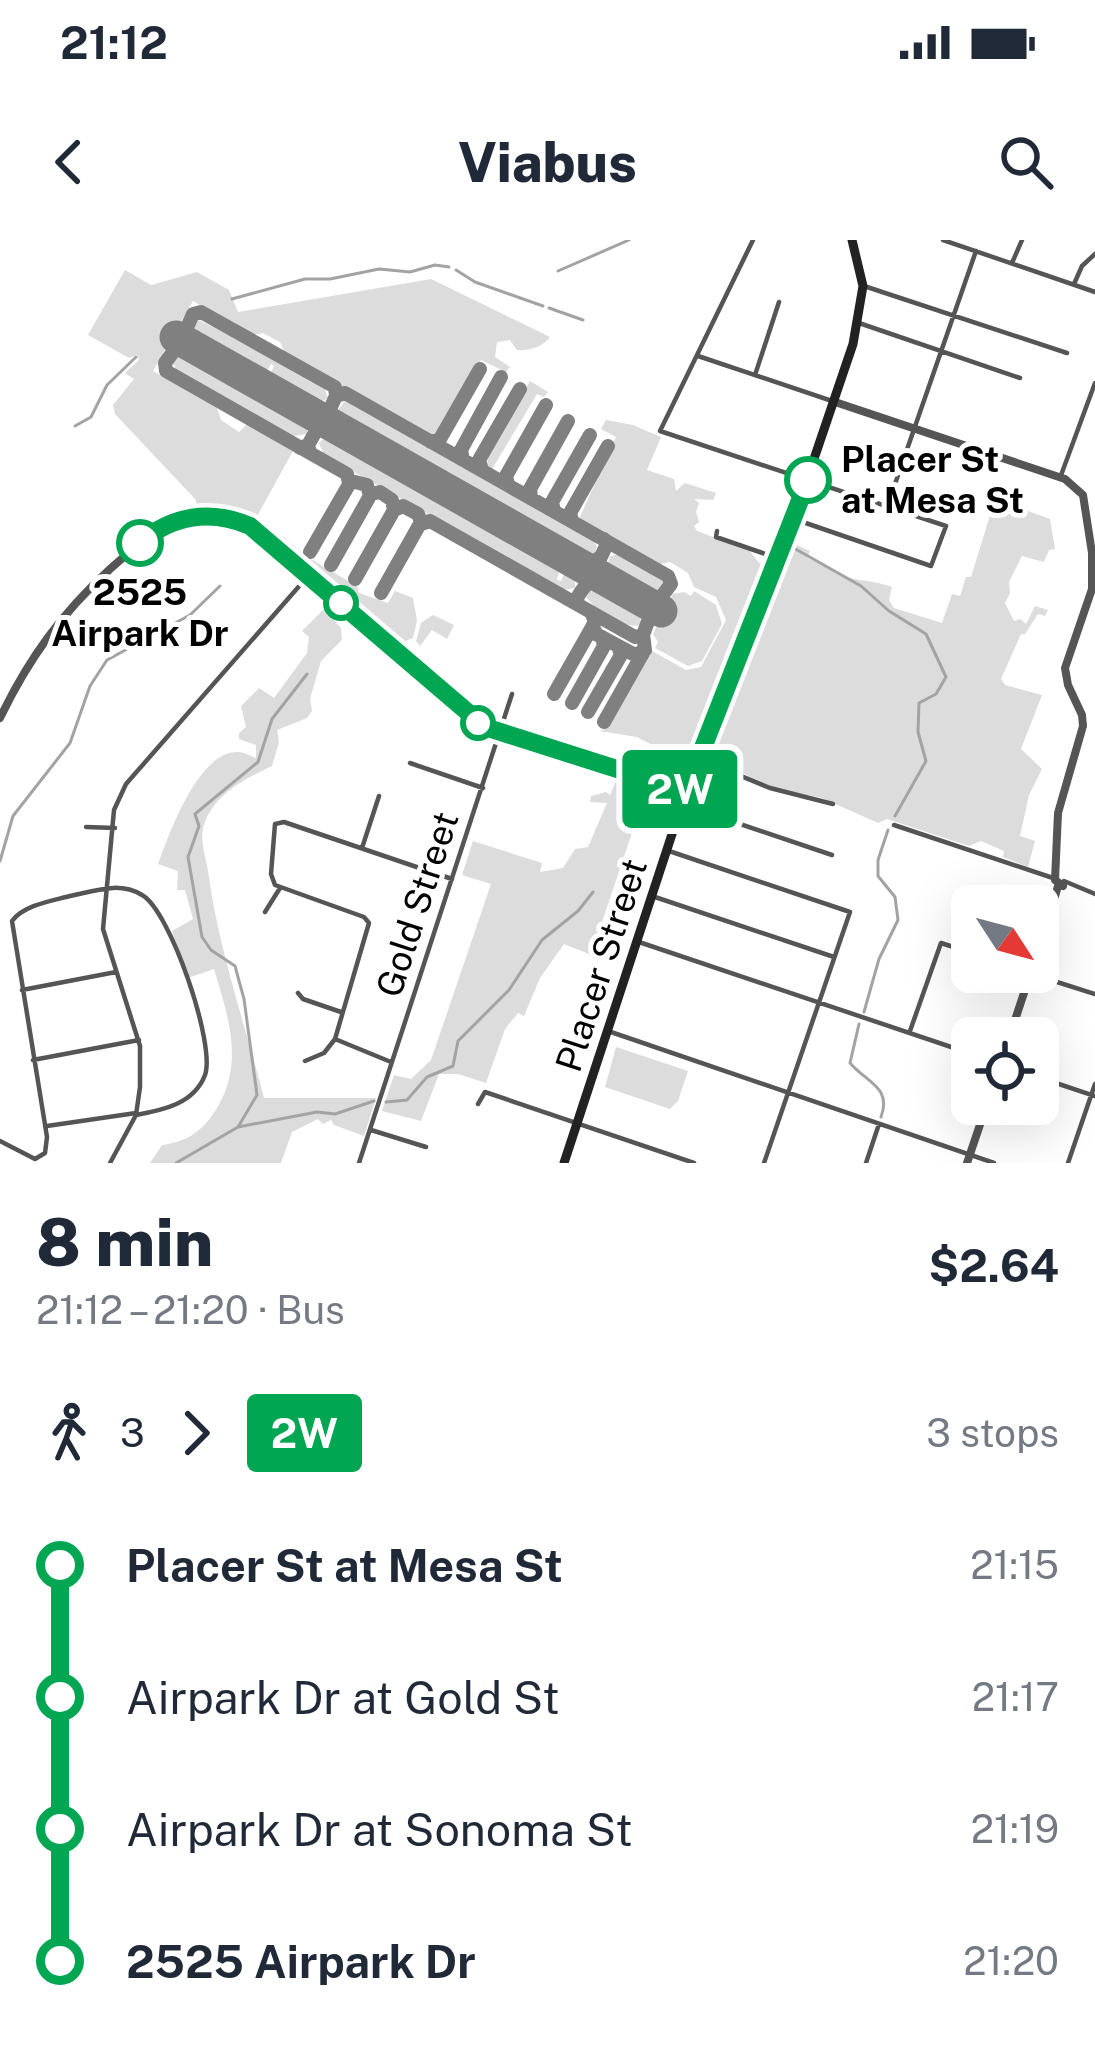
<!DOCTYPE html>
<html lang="en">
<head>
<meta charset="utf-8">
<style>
  :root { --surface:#fff; --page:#f2f2f3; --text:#1f2937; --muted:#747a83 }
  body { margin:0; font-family:"Public Sans",sans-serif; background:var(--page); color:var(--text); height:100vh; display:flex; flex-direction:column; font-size:45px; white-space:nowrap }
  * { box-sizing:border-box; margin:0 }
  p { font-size:39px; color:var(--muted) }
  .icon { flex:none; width:66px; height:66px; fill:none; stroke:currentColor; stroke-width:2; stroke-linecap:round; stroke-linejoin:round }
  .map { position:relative; height:923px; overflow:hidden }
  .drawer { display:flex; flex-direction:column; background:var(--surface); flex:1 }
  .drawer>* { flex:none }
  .badge { padding:0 24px; border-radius:9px; font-size:42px; line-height:78px }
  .needle { width:78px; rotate:126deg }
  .fabs { position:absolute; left:951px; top:645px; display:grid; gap:24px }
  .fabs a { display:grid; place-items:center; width:108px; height:108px; border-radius:18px; background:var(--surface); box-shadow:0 12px 48px #0002; font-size:60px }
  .map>.badge { position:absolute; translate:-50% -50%; box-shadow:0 0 0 6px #fff }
  .legs { display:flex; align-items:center; gap:18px; height:132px; padding:0 36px; font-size:39px }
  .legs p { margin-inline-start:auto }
  .summary { display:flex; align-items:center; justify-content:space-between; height:204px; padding:0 36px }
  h1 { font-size:66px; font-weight:800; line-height:90px }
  ul { padding:0 36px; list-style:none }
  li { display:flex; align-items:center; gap:42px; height:132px; font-size:45px }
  li i { display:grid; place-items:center; width:18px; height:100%; margin:0 15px; background:currentColor }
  li i::after { content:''; width:30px; height:30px; margin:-15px; border:9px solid; border-radius:50%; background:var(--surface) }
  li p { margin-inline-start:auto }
  li:first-child i { background:linear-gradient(#0000 50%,currentColor 0) }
  li:last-child i { background:linear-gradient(currentColor 50%,#0000 0) }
  .status { display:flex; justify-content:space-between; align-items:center; height:84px; padding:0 60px; background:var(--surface); direction:ltr }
  .status svg { height:33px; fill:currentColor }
  header { display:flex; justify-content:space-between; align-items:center; height:156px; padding:0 36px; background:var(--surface); font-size:54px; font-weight:800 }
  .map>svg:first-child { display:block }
  .green { fill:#dcdcdc }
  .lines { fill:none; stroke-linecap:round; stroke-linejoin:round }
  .stream { stroke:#a3a3a3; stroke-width:3 }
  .taxiway { stroke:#808080; stroke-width:14 }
  .runway { stroke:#808080; stroke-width:33 }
  .minor { stroke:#555; stroke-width:4.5 }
  .tertiary { stroke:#555; stroke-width:8 }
  .secondary { stroke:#222; stroke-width:9 }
  .line-1-casing { stroke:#fff; stroke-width:27 }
  .line-1 { stroke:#00a651; stroke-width:18 }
  .stop-1-dot { fill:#fff; stroke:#00a651; stroke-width:6 }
  .labels { text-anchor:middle; stroke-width:10; stroke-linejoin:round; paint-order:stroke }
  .stop-label { font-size:36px; font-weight:bold; fill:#000; stroke:#fff; text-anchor:start }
  .street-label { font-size:36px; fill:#000; stroke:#fff }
</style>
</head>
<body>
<div class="status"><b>21:12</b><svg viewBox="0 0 49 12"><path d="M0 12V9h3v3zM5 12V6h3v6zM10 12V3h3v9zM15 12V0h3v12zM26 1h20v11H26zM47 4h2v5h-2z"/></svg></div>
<header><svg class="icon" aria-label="back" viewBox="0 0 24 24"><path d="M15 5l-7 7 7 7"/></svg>Viabus<svg class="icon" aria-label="search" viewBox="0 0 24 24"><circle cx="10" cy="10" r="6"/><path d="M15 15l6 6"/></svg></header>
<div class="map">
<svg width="1095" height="923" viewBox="0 0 1095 923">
  <rect width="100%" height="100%" fill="#fff"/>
  <path class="green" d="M 125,30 L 151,45 L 197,32 L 229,50 L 238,72 L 431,39 L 550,97 C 543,107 529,111 517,110 L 510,100 L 497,102 L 495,117 L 510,127 L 506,132 L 481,120 L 439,193 L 427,196 L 286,115 L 280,102 L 263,93 L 252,95 L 193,61 L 153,131 L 217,168 L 221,180 L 239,192 L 248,183 L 294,209 L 255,280 L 225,270 L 197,269 L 196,260 L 115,174 L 113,165 L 134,139 L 125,133 L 139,120 L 137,115 L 129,118 L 88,95 Z
    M 198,80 L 251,104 L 323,144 L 328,158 L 316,164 L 269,137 L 274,126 L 271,124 L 265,135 L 197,97 L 192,88 Z
    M 182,114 L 307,185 L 307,194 L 294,196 L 176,130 L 173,121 Z
    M 530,141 L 548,152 L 544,157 L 537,154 L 491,231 L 487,225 L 488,217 Z
    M 345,161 L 354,162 L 591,296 L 597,307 L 595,313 L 588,316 L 577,311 L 341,177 L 338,170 Z
    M 606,180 L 633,185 L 661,197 L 647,230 L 674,239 L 676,251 L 685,243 L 716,253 L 713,260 L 694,259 L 699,263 L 696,272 L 699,282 L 694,286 L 697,291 L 750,311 L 759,323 L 772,322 L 679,540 L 657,535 L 661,532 L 678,533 L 685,523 L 684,513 L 671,515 L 637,497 L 600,491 L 608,488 L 652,411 L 686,430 L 701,427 L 726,380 L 716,357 L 694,347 L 688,333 L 670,322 L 657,325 L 578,281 L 616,197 L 601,189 Z
    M 331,198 L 560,327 L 557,340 L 561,341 L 565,331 L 575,336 L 575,348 L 562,350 L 324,215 L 319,203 L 326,197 Z
    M 995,259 L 1050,279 L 1055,309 L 1049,310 L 1044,322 L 1022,316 L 1009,342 L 1010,353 L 1005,363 L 1014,381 L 1020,379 L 1026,384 L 1035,366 L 1048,370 L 1045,376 L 1038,374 L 1025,394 L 1021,394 L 1001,439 L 1005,445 L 1042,455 L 1021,509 L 1042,529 L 1029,555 L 1020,596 L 1035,601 L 1028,627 L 1003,617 L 1004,611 L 981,601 L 969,606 L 887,579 L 878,583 L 822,558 L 775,548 L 703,516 L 792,303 L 810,311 L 807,318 C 819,323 843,337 854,339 C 867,341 878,342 892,347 L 889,360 L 894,368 L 942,383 L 952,354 L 960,356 L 966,337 L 971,337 Z
    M 284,297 L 307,317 L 357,346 L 359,353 L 388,363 L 395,351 L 413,358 L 417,381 L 413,398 L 396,404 L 280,303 Z
    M 622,314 L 659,335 L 663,343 L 660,351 L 651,353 L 607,327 L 610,316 Z
    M 597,348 L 640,373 L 641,385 C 623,389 598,372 586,357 L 590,349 Z
    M 694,351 L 716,365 L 722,384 L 702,421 L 688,426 L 655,408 L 658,402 L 653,394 L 673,354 L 684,352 L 691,356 Z
    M 324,369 L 341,388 L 342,400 L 321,421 L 310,459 L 312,471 L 307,478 L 277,490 L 279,502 L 272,526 C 246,538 213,555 204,585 C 199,599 206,617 208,631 C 218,707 245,784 264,858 L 376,858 L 364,896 L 334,885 L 331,880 L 323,884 L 318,879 L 292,892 L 281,923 L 150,923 L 162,905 C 184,902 197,895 211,877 C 246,829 230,782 214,729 L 188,738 L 172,691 L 193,679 L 185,650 L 177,650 L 178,631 L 158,624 C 169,594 198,511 238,512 C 244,512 250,516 256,518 L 256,505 L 239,499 L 239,493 L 246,487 L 241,466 L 259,448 L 274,458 L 307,413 L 309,397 L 302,391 Z
    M 433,375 L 454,385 L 447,399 L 432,390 L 420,406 L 416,401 L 421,383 Z
    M 618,536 L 648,545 L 595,703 L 599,718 L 564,704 L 540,738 L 524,776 L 518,773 L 505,789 L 486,843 L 458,834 L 439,834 L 421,881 L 382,871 L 394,835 L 411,839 L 431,820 L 491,644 L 462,635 L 473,601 L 542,623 L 540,632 L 563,628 L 575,609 L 588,607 L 607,563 L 590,562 L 591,556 L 606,552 L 610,555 Z
    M 616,807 L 688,831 L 678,861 L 670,869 L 605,847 Z"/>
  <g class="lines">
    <path class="stream" d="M 456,30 L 475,42 L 543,66
      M 558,31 L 629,0
      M 232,59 L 305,39 L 330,39 L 379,29 L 410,32 L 435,25 L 449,27
      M 549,68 L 583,80
      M 75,186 L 91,177 L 107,145 L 136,117
      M 792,307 L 861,346 L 889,371 L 926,394 L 946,437 L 936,454 L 919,463 L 918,492 L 926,521 L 895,576
      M 0,621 L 13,576 L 70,503 L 90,446 L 107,420 L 190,375 L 220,346
      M 864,772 L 879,719 L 898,680 L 895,657 L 878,636 L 878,620 L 888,590
      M 859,784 L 850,823 C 867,843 892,847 881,877
      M 386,862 L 407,860 L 427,837 L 453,826 L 458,801 L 509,750 L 542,700 L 578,671 L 593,652
      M 238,887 L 257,855 L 244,759 L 235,726 L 211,710 L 202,697 L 188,617 L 199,586 L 195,574 L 258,522 L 272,479 L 307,434
      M 176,923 L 238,887 L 317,872 L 335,874 L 374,861"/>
    <path class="taxiway" d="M 185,92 L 193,74 L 201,72 L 335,147 L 336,156 L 345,153 L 668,336 L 671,344 L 659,360
      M 176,108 L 165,123 L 166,131 L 310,213
      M 267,150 L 314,179 L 316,191 L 308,205 L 300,208
      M 336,156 L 329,171 L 333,184 L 378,210
      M 431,202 L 440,199 L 480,129
      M 308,205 L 310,213 L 347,234 L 349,243
      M 463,220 L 461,210 L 501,137
      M 482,230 L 479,220 L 520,149
      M 508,245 L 506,236 L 546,165
      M 531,258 L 530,249 L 568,181
      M 554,271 L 552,262 L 590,195
      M 572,281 L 570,273 L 608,206
      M 421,284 L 430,281 L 635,397 L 643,395 L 650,376
      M 604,299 L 606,306 L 599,321 L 601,334 L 643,360
      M 537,300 C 556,311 580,334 600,317
      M 310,312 L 351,241 L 367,245 L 370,256
      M 331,325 L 371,254 L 380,252 L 392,260 L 394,270 L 355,339
      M 381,353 L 421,282 L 418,274 L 403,266 L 394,270
      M 578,365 L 577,358 C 585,344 592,335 609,343
      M 593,385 L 596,394 L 635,415 L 645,410 L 643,394
      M 554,454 L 595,382 L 591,372
      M 572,463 L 604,406 L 602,397
      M 588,472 L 621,415 L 618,406
      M 604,482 L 643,413"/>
    <path class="runway" d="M 176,97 L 661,371"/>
    <path class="minor" d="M 753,0 L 660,191 L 946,286 L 931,326 L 794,279
      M 943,0 L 1095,52
      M 1012,23 L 1022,0
      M 1074,44 L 1082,26 L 1095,14
      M 867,47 L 1067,113
      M 859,83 L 1020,138
      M 698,116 L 835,162
      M 755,135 L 779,62
      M 1060,238 L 1095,143
      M 887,267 L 976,11
      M 717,291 L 716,297 L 780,319
      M 697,518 L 770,548 L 833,564
      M 410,523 L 483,548
      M 684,565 L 832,615
      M 894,585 L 1053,638
      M 86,587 L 115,588
      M 362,608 L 379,556
      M 669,611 L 850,672 L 764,923
      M 1064,641 L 1095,654
      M 652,656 L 834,717
      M 265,672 L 280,648
      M 636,701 L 972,814
      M 1032,734 L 1095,754
      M 22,750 L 116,732
      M 298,753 L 303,759 L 341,772
      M 608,791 L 994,923
      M 910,791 L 941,703 L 972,713
      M 335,799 L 369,683 L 364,677 L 275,645 L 271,634 L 275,584 L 284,582 L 452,639
      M 335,799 L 391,822
      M 33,820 L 139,800
      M 305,821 L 324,813 L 335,799
      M 1038,837 L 1095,856
      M 478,864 L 485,852 L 694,923
      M 47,886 L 136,873
      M 371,890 L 426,907
      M 0,901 L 35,919 L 45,913 L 47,897 L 12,681 C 24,665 51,661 70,656 C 95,651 119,641 142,655 C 170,670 216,805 205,835 C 194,864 163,870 136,875
      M 110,923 L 136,875 L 140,847 L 140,806 L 103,689 L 114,570 L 126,544 L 308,336
      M 359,923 L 512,454
      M 866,923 L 879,884
      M 1068,923 L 1095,844"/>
    <path class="tertiary" d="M 835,162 L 1065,239 L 1083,255 L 1092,313 L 1092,349 L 1065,428 L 1068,445 L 1082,475 L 1083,486 L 1058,573 L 1055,640 L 1063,646
      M 0,478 C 29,418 61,374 110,329 C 158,286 204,251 266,297 L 485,487 L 686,551
      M 1038,715 L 1058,646
      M 1009,798 L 1031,732
      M 967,923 L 987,864"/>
    <path class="secondary" d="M 564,923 L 697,518 L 780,319 L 853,104 L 863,46 L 852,0"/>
  </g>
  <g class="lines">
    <defs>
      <path id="line-1" d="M 140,303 C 172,275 211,269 250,286 L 485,487 L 686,551 L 808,240"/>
    </defs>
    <use href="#line-1" class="line-1-casing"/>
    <use href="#line-1" class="line-1"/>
  </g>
  <g class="stop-1-dot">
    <circle cx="808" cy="240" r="21"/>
    <circle cx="140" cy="303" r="21"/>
    <circle cx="341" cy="363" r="15"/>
    <circle cx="478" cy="483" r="15"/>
  </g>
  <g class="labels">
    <g class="stop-label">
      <text x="841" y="232">Placer St<tspan x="841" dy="41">at Mesa St</tspan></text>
      <text x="140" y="365" text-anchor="middle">2525<tspan x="140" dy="41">Airpark Dr</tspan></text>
    </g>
    <g class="street-label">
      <text transform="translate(417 664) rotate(-72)" y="13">Gold Street</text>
      <text transform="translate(601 725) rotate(-72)" y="13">Placer Street</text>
    </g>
  </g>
</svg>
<div class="fabs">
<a><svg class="needle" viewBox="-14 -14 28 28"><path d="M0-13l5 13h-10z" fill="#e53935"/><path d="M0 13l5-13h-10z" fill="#747a83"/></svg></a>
<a><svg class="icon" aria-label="locate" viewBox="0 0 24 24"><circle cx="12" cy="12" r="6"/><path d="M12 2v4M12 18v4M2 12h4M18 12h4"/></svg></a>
</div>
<b class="badge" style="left:680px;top:549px;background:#00a651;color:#fff">2W</b>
</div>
<section class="drawer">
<div class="summary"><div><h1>8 min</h1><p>21:12 – 21:20 · Bus</p></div><b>$2.64</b></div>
<div class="legs"><svg class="icon" aria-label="walk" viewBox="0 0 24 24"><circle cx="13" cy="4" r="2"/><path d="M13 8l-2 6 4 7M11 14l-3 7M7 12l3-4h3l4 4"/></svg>3<svg class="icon" aria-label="forward" viewBox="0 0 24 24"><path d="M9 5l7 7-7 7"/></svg><b class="badge" style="background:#00a651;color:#fff">2W</b><p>3 stops</p></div>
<ul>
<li><i style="color:#00a651"></i><b>Placer St at Mesa St</b><p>21:15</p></li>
<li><i style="color:#00a651"></i><span>Airpark Dr at Gold St</span><p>21:17</p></li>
<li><i style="color:#00a651"></i><span>Airpark Dr at Sonoma St</span><p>21:19</p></li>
<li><i style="color:#00a651"></i><b>2525 Airpark Dr</b><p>21:20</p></li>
</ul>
</section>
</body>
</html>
